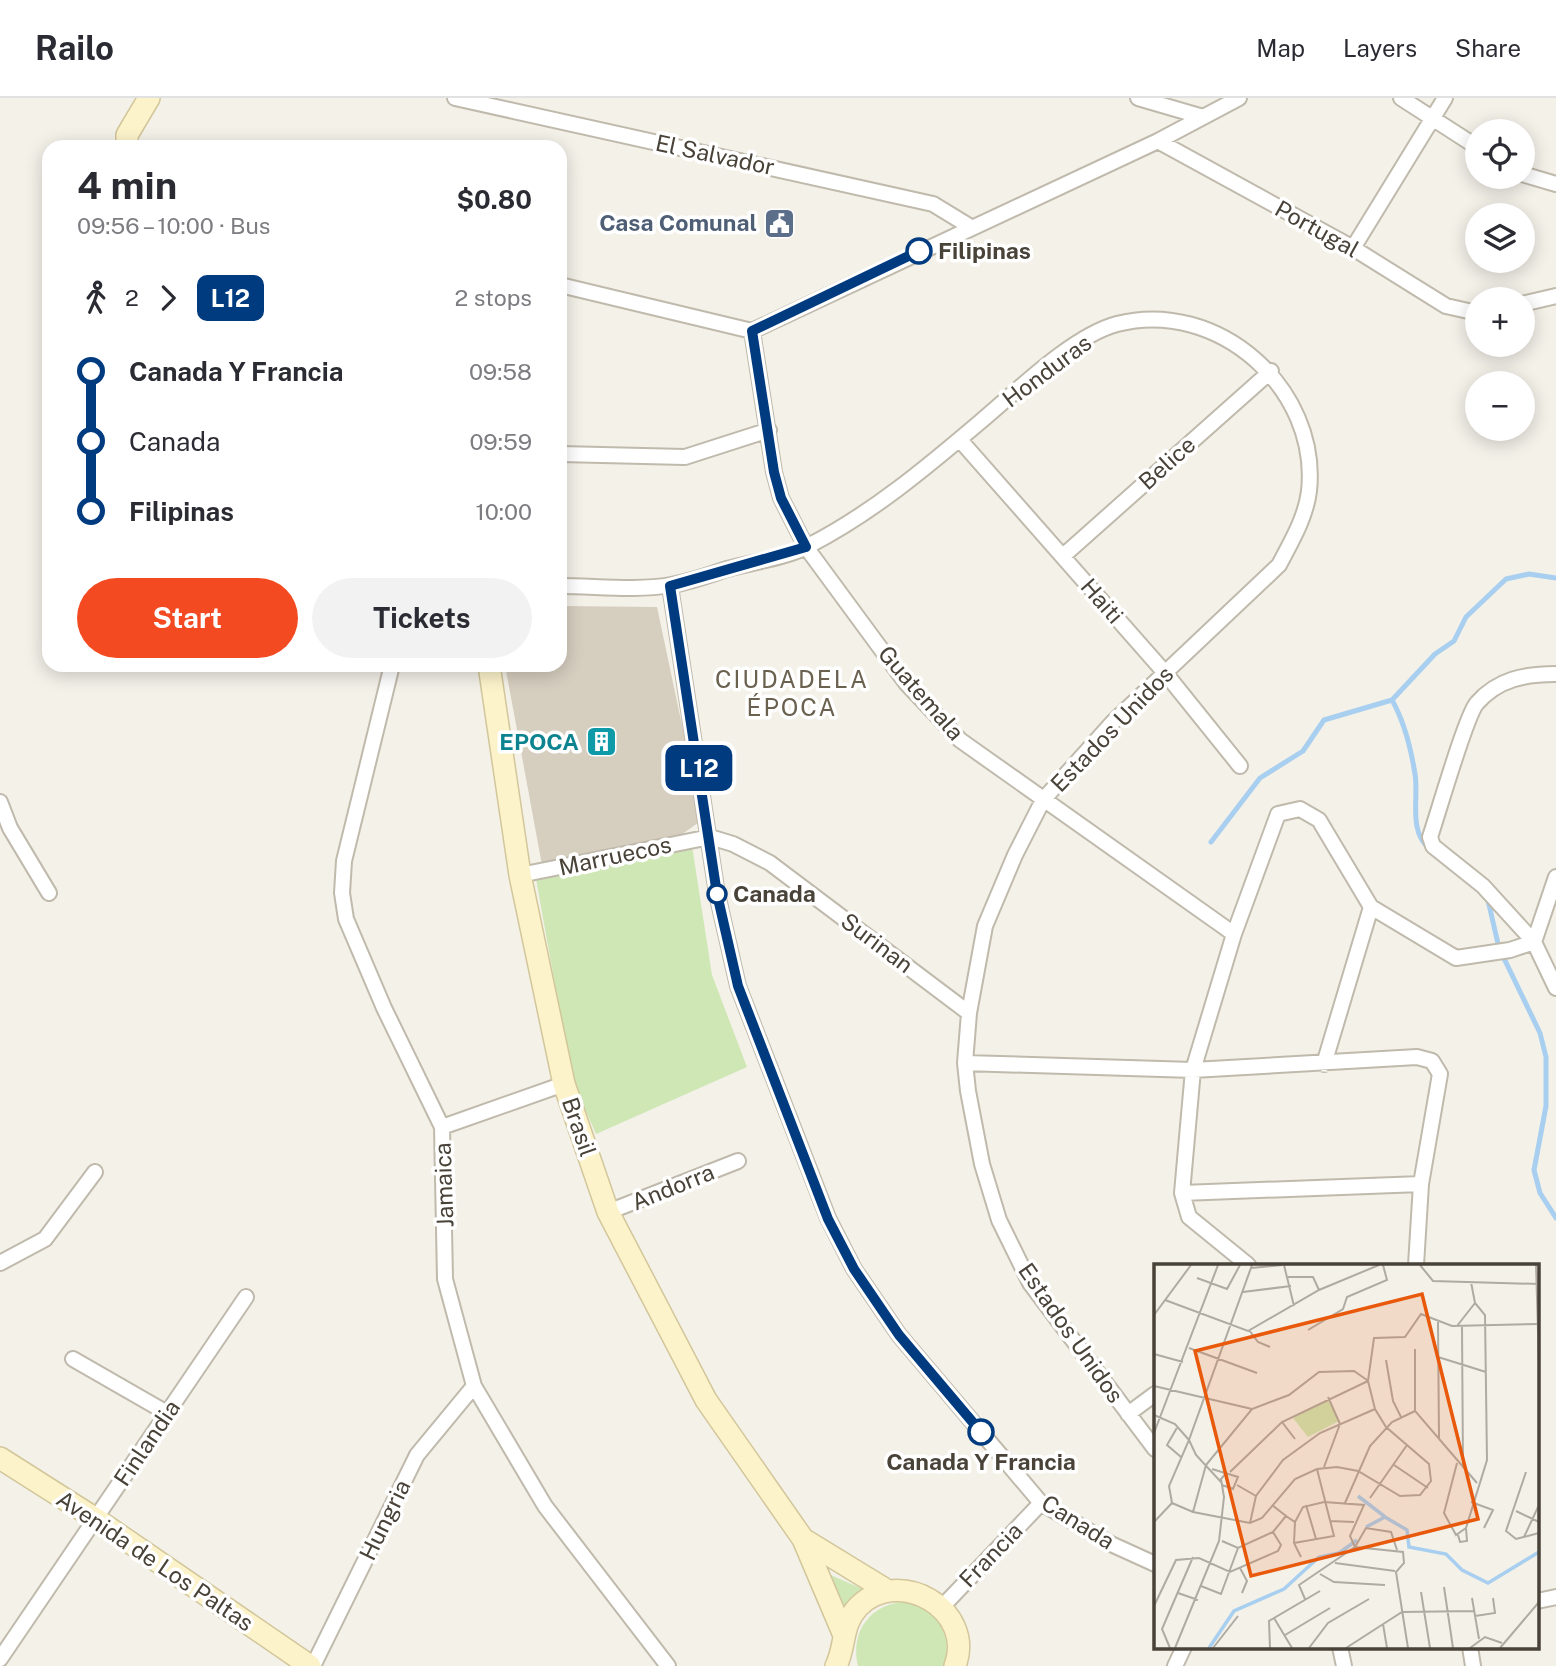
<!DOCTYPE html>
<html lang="en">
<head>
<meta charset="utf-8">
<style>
  :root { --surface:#fff; --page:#f2f2f3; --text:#2b2b33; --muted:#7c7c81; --line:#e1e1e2; --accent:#f34a21 }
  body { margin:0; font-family:"Public Sans",sans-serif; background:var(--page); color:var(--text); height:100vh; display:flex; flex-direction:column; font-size:26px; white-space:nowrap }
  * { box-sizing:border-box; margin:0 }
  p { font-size:23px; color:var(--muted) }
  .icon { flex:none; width:38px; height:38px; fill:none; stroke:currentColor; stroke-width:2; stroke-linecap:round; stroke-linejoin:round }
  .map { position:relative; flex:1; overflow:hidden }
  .drawer { position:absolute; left:42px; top:42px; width:525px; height:532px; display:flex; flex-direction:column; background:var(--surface); border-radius:21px; box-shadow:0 4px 18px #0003 }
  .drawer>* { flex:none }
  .badge { padding:0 14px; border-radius:10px; font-size:24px; line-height:46px }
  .tools { position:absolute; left:1465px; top:21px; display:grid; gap:14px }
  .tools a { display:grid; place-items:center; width:70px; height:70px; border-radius:50%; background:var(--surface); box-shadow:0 4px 18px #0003; font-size:35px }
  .map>.badge { position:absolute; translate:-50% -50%; box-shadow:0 0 0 4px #fff }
  .legs { display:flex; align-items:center; gap:10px; height:77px; padding:0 35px; font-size:23px }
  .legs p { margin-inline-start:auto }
  .headline { display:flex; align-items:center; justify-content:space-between; height:119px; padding:0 35px }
  h1 { font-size:38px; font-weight:700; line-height:52px }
  .primary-button { display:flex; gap:14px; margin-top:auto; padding:14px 35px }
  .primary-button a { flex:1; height:80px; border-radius:42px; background:var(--accent); color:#fff; font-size:28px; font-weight:700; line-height:80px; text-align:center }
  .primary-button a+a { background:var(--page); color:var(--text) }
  ul { padding:0 35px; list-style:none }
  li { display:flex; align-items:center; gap:24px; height:70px; font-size:26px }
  li i { display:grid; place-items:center; width:10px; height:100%; margin:0 9px; background:currentColor }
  li i::after { content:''; width:18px; height:18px; margin:-9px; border:5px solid; border-radius:50%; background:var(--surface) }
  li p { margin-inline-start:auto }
  li:first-child i { background:linear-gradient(#0000 50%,currentColor 0) }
  li:last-child i { background:linear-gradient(currentColor 50%,#0000 0) }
  header { display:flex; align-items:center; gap:42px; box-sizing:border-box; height:98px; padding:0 35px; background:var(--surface); border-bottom:2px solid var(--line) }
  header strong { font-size:33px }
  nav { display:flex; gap:38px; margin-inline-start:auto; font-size:24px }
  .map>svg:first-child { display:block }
  .green { fill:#cee7b4 }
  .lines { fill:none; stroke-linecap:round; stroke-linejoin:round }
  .stream { stroke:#a8cfef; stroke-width:5 }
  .building { fill:#d6cebf }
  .street-casing { stroke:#c0baac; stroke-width:18 }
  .secondary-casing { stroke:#d2c69a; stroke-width:24 }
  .street { stroke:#fff; stroke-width:14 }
  .secondary { stroke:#fdf3cb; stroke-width:21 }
  .line-1-casing { stroke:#fff; stroke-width:16 }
  .line-1 { stroke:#003b80; stroke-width:10 }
  .stop-1-dot { fill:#fff; stroke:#003b80; stroke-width:3.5 }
  .labels { text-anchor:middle; stroke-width:7; stroke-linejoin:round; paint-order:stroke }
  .street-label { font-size:23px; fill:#484238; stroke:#fff }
  .service-label { font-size:23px; font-weight:bold; fill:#4e5e75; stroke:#fff; text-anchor:end }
  .stop-label { font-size:23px; font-weight:bold; fill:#484238; stroke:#fff; text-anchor:start }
  .culture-label { font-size:23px; font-weight:bold; fill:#0d838f; stroke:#fff; text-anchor:end }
  .neighbourhood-label { font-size:24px; letter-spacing:2px; fill:#6a614f; stroke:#fff }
  .inset-river { fill:none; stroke:#a8cfef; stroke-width:3.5 }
  .inset-road { fill:none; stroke:#afaba2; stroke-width:2 }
  .view { fill:#e8590c; fill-opacity:0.15; stroke:#e8590c; stroke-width:3.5 }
  .inset-edge { fill:none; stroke:#484238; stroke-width:3.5 }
</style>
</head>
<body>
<header>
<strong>Railo</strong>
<nav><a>Map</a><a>Layers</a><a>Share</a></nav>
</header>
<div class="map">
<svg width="1556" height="1568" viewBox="0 0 1556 1568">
  <rect width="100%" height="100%" fill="#f4f1e9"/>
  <path class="green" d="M 692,748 L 712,877 L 747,969 L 596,1036 L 572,981 L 536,781 Z
    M 826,1475 L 865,1492 L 855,1496 L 841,1518 Z
    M 903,1504 C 941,1509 950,1534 946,1568 L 858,1568 C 850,1535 869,1507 903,1504 Z"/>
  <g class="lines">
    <path class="stream" d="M 1211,744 L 1260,680 L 1303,653 L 1324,622 L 1392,602
      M 1429,750 C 1408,733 1419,699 1415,676 C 1411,651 1405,625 1392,602 L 1435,556 L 1454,543 L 1466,519 L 1506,481 L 1529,476 L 1556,480
      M 1487,798 L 1499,850 L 1540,935 L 1546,959 L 1546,1008 L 1534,1072 L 1540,1095 L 1556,1120"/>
  </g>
  <path class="building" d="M 560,508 L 657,509 L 702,722 L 681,737 L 641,752 L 542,767 L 505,567 L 560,567 Z"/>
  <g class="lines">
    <defs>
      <path id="street" d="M 455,0 L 933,106 L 969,128
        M 1138,0 L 1203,19
        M 1401,0 L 1477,49
        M 1158,43 L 1353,150 L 1446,208 L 1477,215
        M 1522,76 L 1556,86
        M 1353,150 L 1445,0
        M 560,187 L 752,233 L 1158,43 L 1239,0
        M 1522,206 L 1556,198
        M 752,233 L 774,374 L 781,400 L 806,449 L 906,585 L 960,642 L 1234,836
        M 960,342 L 1166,576 L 1240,668
        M 560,356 L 685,359 L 769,332
        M 1063,458 L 1271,273
        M 560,488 C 596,488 636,493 671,487 C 690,484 709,477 727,471 C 753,464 785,460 808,448 C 871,416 927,369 980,324 C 1016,294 1072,238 1117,226 C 1218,200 1320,291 1309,393 C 1306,419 1291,444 1279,467 L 1113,624 L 1043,702 L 1015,757 L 985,828 L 969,915 L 965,965 L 968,993 L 982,1066 L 999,1122 L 1030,1185 L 1155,1351
        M 670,488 L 717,796 L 738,888 L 828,1120 L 854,1171 L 899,1237 L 1041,1405 L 1111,1446 L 1155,1466
        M 392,567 L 344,763 L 342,795 L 346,821 L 384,910 L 442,1029 L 445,1181 L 474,1288 L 545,1408 L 668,1568
        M 0,704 L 10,730 L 49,795
        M 520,777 L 710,739 L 733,746 L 770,765 L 969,915
        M 1556,779 L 1534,844 L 1556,890
        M 965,965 L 1193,972 L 1417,959 L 1432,963 L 1440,976 L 1421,1086 L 1416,1167
        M 1324,966 L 1371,809
        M 442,1029 L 564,986
        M 1182,1095 L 1421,1086
        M 608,1114 L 738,1063
        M 0,1165 L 45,1141 L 95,1074
        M 1248,1167 L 1189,1119 L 1182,1095 L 1193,972 L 1234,836 L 1278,716 L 1300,711 L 1319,722 L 1371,809 L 1456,860 L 1510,852 L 1534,844 L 1483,788 L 1433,748 L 1430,739 C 1438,716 1466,617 1477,605 C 1498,581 1525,576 1556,576
        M 73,1261 L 167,1315
        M 1128,1316 L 1155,1296
        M 1537,1503 L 1556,1499
        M 942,1509 L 1041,1405
        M 1340,1549 L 1344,1568
        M 1470,1549 L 1473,1568
        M 0,1561 L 246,1199
        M 313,1568 L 417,1357 L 474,1288
        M 1175,1568 L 1184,1549"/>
      <path id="secondary" d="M 127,49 L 127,37 L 149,0
        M 489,567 L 520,777 L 564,986 L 608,1114 L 706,1302 L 803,1441 L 843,1535
        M 0,1360 L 96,1421 L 310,1568
        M 803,1441 L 888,1493
        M 836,1568 C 846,1548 841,1527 858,1509 C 899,1467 976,1512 955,1568"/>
    </defs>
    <use href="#street" class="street-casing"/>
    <use href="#secondary" class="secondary-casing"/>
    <use href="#street" class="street"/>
    <use href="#secondary" class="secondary"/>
  </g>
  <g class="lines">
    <defs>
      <path id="line-1" d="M 919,153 L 752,233 L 774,374 L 781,400 L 806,449 L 670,488 L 717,796 L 738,888 L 828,1121 L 854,1171 L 899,1237 L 981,1334"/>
    </defs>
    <use href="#line-1" class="line-1-casing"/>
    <use href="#line-1" class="line-1"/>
  </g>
  <defs>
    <symbol id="civic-square" viewBox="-11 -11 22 22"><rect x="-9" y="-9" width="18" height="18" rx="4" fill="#5c6f8a" stroke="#fff"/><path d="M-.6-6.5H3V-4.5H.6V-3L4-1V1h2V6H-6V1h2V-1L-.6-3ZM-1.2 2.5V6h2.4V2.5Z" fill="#fff"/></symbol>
    <symbol id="building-square" viewBox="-11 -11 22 22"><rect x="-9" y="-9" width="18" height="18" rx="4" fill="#0f9aa8" stroke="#fff"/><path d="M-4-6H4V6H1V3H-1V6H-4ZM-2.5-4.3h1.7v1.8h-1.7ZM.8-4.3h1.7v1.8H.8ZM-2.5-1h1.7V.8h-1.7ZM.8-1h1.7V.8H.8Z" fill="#fff"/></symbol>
  </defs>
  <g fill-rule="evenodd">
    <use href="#civic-square" x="762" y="108" width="35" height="35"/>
    <use href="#building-square" x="584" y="626" width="35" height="35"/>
  </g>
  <g class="stop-1-dot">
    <circle cx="919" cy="153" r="12"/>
    <circle cx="717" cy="796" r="9"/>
    <circle cx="981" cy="1334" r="12"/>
  </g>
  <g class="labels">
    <g class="street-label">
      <text transform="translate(715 57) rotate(12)" y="8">El Salvador</text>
      <text transform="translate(1317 131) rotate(29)" y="8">Portugal</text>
      <text transform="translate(1047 273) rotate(-37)" y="8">Honduras</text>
      <text transform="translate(1167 365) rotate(-42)" y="8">Belice</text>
      <text transform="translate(1102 503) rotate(49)" y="8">Haiti</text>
      <text transform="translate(921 595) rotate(49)" y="8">Guatemala</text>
      <text transform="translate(1112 631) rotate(-46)" y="8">Estados Unidos</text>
      <text transform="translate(615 758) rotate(-12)" y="8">Marruecos</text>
      <text transform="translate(877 845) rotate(37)" y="8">Surinan</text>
      <text transform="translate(579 1029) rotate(71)" y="8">Brasil</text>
      <text transform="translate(444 1087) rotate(-92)" y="8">Jamaica</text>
      <text transform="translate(673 1089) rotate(-22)" y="8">Andorra</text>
      <text transform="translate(1071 1235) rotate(55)" y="8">Estados Unidos</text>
      <text transform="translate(147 1345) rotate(-56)" y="8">Finlandia</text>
      <text transform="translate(385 1422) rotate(-64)" y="8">Hungria</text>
      <text transform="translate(1078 1424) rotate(32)" y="8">Canada</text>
      <text transform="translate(991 1457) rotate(-46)" y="8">Francia</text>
      <text transform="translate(155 1463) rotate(34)" y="8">Avenida de Los Paltas</text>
    </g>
    <g class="service-label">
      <text x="757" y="133">Casa Comunal</text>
    </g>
    <g class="stop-label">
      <text x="938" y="161">Filipinas</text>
      <text x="733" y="804">Canada</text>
      <text x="981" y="1372" text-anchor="middle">Canada Y Francia</text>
    </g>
    <g class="culture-label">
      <text x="579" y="652">EPOCA</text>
    </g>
    <g class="neighbourhood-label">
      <text x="792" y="590">CIUDADELA<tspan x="792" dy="28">ÉPOCA</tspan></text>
    </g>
  </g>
  <g transform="translate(1154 1166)">
    <rect width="385" height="385" fill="#f4f1e9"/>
    <path d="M 174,136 L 185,157 L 154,173 L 139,154 Z" fill="#cee7b4"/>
    <path class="inset-river" d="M 204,232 L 230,252M 212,263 L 231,253 L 253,266 L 255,283 L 292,290 L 308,306 L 334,319 L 385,288M 55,384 L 80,347 L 130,325 L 165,293 L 185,289 L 203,276"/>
    <path class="inset-road" d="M 130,1 L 140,42M 266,1 L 279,17 L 385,20M 382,1 L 385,101M 97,4 L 128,1M 134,13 L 159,13 L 165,26M 43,14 L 73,25 L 86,1M 89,28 L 137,22M 11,36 L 94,67 L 165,26 L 225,1M 0,51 L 37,1M 284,58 L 285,174M 303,62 L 321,39M 308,62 L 309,204M 95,66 L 104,78 L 116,83M 154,66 L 189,45 L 193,33 L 233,16 L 229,1M 35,84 L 103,109M 261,85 L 261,147 L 323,219M 0,90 L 29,98M 284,93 L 332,108M 232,96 L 239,137 L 247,153M 0,122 L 98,145M 174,133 L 186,160M 0,151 L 21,160 L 35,176 L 15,222 L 18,239M 128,158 L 141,175M 24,162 L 13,181 L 27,193M 0,169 L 64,1M 303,199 L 290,249 L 302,271 L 312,264 L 333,196 L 331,51 L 321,39 L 317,18M 240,201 L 274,224M 170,203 L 186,160M 58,205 L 84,213 L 79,225 L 68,221M 76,208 L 128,158 L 214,117M 372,208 L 352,267 L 362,275 L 385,269M 67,218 L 42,191 L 35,176 L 98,1M 83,221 L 102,232M 216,234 L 253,181M 317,238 L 339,246 L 330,264M 18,239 L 39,248 L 96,259 L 108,254 L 141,215 L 163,205 L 183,203 L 204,207 L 246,232 L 266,231 L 277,217 L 275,200 L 232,163 L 221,145 L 214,117 L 220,74 L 251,73 L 267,50 L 298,62 L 385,60M 191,239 L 216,182 L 238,158 L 261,147M 152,241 L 162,275M 362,247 L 385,258M 39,248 L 52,201 L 98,145 L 135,131 L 165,108 L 200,107 L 213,116M 132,252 L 141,258 L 149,243 L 170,238 L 210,241 L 196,272 L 201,283 L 212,264 L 237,268 L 243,286M 176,257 L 200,258M 0,258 L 18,239M 141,258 L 140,279 L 147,293M 96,259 L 102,232 L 129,196 L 166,169 L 221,145M 304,271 L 306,278 L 313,277 L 312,264M 370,273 L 385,241M 68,277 L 84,284 L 119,268 L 132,252 L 118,241M 140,279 L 180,272 L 163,205M 181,299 L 241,307M 86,304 L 93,317 L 88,329M 166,310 L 180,318 L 231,321M 47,322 L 67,330 L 84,284M 290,323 L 299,384M 267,328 L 276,384M 24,329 L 44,336M 318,334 L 325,375M 151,335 L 145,321 L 201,283 L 249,288 L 250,299 L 242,308 L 254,384M 0,342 L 22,296 L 45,294 L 76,308 L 124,287 L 127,281 L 119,268M 321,352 L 341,349 L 339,334M 120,354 L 138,384M 229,360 L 233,384M 131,371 L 176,344M 16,384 L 8,365 L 39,293M 21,384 L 65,277 L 70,233 L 67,215 L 73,208M 59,384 L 84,352M 116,384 L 115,357 L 166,327M 155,384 L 174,359 L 215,335M 192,384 L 248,348 L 320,347M 316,384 L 331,373 L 348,379M 346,384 L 385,338"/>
    <path class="view" d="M 268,30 L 324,255 L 97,312 L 41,87 Z"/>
    <rect width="385" height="385" class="inset-edge"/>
  </g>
</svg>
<div class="tools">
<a><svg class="icon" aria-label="locate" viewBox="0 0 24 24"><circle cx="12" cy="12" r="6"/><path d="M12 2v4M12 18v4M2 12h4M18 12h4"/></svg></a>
<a><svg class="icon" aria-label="layers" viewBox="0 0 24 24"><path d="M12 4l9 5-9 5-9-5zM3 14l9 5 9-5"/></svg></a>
<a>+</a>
<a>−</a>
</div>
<b class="badge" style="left:699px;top:670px;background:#003b80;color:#fff">L12</b>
<section class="drawer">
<div class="headline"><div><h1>4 min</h1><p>09:56 – 10:00 · Bus</p></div><b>$0.80</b></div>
<div class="legs"><svg class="icon" aria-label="walk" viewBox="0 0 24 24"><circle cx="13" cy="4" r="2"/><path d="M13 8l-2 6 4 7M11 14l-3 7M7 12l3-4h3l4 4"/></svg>2<svg class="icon" aria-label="forward" viewBox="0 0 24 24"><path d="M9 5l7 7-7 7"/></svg><b class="badge" style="background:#003b80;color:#fff">L12</b><p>2 stops</p></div>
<ul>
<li><i style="color:#003b80"></i><b>Canada Y Francia</b><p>09:58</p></li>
<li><i style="color:#003b80"></i><span>Canada</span><p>09:59</p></li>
<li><i style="color:#003b80"></i><b>Filipinas</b><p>10:00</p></li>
</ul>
<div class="primary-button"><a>Start</a><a>Tickets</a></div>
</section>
</div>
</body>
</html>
